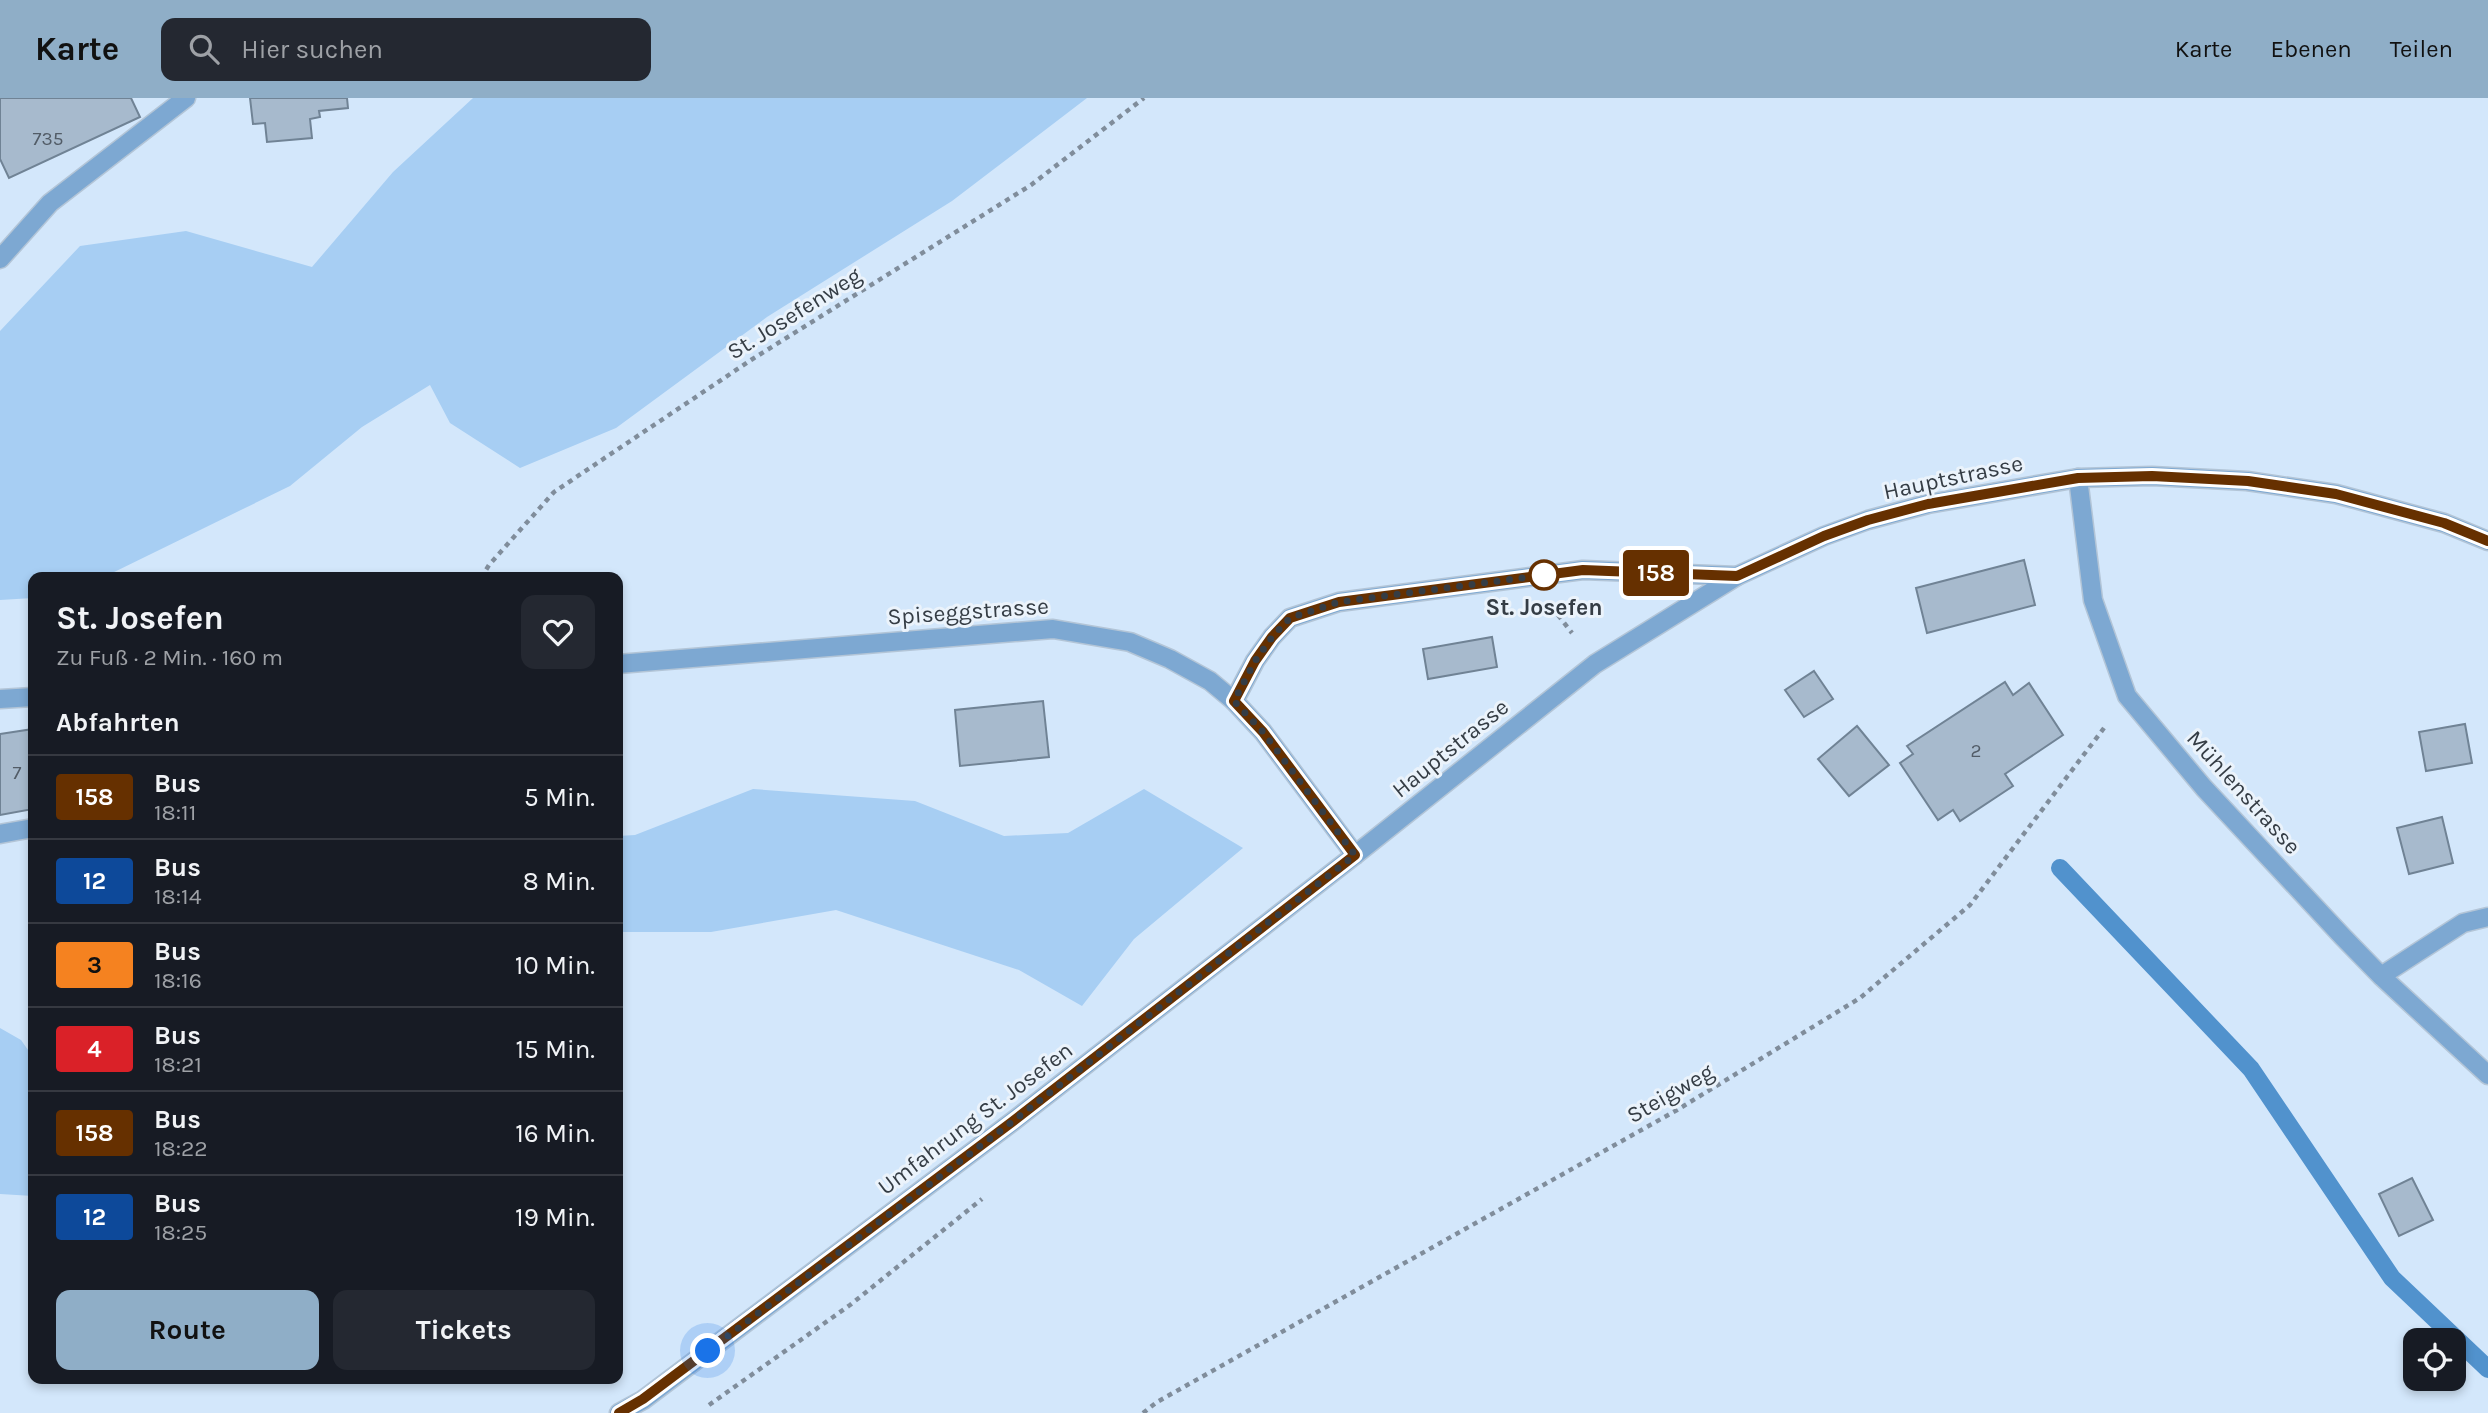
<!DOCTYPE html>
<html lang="de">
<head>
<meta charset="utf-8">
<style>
  :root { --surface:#171b24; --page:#242831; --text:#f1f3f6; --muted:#9ea1a6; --line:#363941; --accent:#8faec7 }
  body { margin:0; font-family:Karla,sans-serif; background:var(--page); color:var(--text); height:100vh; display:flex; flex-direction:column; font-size:26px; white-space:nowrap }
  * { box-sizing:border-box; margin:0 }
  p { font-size:23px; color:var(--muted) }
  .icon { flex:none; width:38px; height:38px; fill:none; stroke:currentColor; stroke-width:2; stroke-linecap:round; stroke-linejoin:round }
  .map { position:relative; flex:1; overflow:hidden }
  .drawer { position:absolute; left:28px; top:474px; width:595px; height:812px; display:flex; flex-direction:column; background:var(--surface); border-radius:14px; box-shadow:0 4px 10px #0003 }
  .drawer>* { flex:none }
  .badge { padding:0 14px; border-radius:5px; font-size:24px; line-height:46px }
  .tools { position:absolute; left:2403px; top:1230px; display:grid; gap:14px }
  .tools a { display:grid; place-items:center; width:63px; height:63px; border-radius:14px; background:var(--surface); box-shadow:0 4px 10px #0003; font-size:35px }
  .you { position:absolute; width:35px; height:35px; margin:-18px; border:5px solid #fff; border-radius:50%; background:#1a73e8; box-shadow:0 0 0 10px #1a73e833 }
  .map>.badge { position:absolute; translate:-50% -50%; box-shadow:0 0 0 4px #fff }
  h2 { padding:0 28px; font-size:26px; line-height:63px }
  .round { display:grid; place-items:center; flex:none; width:74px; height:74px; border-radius:14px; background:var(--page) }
  .summary { display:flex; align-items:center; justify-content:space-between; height:119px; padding:0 28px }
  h1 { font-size:33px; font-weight:700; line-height:52px }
  .cta { display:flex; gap:14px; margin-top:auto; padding:14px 28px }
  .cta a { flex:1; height:80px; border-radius:14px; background:var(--accent); color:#111; font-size:28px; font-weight:700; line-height:80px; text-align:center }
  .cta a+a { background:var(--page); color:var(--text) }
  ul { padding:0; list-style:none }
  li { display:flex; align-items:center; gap:21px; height:84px; padding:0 28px; border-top:2px solid var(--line) }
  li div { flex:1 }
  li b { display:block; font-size:26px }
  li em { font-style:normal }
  li .badge { min-width:77px; font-weight:700; text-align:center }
  header { display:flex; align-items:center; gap:42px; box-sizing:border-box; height:98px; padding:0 35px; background:var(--accent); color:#111 }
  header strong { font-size:33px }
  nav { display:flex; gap:38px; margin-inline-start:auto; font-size:24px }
  .search { width:490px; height:63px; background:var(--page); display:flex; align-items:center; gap:18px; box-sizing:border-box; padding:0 24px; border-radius:14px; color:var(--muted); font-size:26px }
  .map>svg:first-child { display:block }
  .green { fill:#a7cef3 }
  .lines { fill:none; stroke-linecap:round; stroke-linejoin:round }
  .stream { stroke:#5192cd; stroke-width:18 }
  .building { fill:#a7bacd; stroke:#708395; stroke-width:2 }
  .service-casing { stroke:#b3c5d7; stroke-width:21 }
  .minor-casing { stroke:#b3c5d7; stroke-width:21 }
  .tertiary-casing { stroke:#b3c5d7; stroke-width:21 }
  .path { stroke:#808d9b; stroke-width:4.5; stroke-dasharray:5 5; stroke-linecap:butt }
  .service { stroke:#7da8d2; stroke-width:18 }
  .minor { stroke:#7da8d2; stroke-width:18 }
  .tertiary { stroke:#7da8d2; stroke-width:18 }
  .line-casing { stroke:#fff; stroke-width:16 }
  .line { stroke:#663000; stroke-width:10 }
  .walk { stroke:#353d45; stroke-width:7; stroke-dasharray:0 12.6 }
  .stop-dot { fill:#fff; stroke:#663000; stroke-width:3.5 }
  .labels { text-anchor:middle; stroke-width:6; stroke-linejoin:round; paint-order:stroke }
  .number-label { font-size:19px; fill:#525c67 }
  .street-label { font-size:23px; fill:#353d45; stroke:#ebf3fb }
  .stop-label { font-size:23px; font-weight:bold; fill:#353d45; stroke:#ebf3fb }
</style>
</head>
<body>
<header>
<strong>Karte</strong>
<div class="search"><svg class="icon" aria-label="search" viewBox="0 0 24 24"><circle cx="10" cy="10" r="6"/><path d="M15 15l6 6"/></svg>Hier suchen</div>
<nav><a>Karte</a><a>Ebenen</a><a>Teilen</a></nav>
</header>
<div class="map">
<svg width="2488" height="1315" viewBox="0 0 2488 1315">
  <rect width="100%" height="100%" fill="#d3e7fb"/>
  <path class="green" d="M 473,0 L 1087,0 L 952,103 L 767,219 L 616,330 L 520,370 L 450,325 L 430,287 L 362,329 L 290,388 L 104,479 L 33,480 L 33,500 L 0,502 L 0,233 L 80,148 L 186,133 L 312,169 L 393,74 Z
    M 753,691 L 915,703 L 1004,738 L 1068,735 L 1144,691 L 1243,750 L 1134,841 L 1082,908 L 1019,872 L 836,812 L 711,834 L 618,834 L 618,738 L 635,737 Z
    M 0,930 L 21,942 L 33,959 L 33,1098 L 0,1096 Z"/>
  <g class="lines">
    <path class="stream" d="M 2060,770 L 2251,971 L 2392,1180 L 2488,1271"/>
  </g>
  <path class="building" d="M 0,0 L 131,0 L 140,19 L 9,80 L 0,61 Z
    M 250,0 L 347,0 L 348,10 L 319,13 L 320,19 L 310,21 L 312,40 L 267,44 L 265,25 L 253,26 Z
    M 2024,462 L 2035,507 L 1927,535 L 1916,490 Z
    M 1492,539 L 1497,569 L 1428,581 L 1423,551 Z
    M 1814,573 L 1833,601 L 1804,619 L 1785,592 Z
    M 2005,584 L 2013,597 L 2029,585 L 2063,637 L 2005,676 L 2013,688 L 1960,723 L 1953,712 L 1938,722 L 1900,665 L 1913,656 L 1907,648 Z
    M 1043,603 L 1049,659 L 960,668 L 955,612 Z
    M 2465,626 L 2472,665 L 2426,673 L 2419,634 Z
    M 1857,628 L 1889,667 L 1849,698 L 1818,661 Z
    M 33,631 L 33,711 L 0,717 L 0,636 Z
    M 2442,719 L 2453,765 L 2409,776 L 2397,730 Z
    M 2412,1080 L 2433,1122 L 2399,1138 L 2379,1096 Z"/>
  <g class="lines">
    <defs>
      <path id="service" d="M 0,161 L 50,105 L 186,0
        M 2078,380 L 2093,502 L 2127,598 L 2204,690 L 2343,839 L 2381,878 L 2488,977
        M 1234,603 L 1255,563 L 1272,539 L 1290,520 L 1339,504 L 1583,472 L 1737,478
        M 0,736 L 33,730
        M 2381,878 L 2463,825 L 2488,819"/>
      <path id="minor" d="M 618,566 L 1053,531 L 1130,544 L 1170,561 L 1210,583 L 1234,603 L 1263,634 L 1355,757
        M 0,601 L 33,599"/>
      <path id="tertiary" d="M 619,1315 L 643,1302 L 1012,1024 L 1355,757 L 1595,566 L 1737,478 L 1824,438 L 1868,422 L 1928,406 L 2078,380 L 2152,378 L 2247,383 L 2336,396 L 2444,425 L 2488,443"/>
    </defs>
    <use href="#service" class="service-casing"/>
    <use href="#minor" class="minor-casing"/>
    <use href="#tertiary" class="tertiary-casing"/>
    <path class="path" d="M 481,480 L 489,467 L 554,394 L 751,262 L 1031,87 L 1144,0
      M 1558,517 L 1572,535
      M 709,1307 L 850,1207 L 982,1101
      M 1143,1315 L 1157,1304 L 1677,1012 L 1860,900 L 1970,807 L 2104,630"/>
    <use href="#service" class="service"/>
    <use href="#minor" class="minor"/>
    <use href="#tertiary" class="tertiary"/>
  </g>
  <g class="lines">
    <defs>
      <path id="line" d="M 619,1315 L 643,1301 L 1012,1024 L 1355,757 L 1263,634 L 1234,603 L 1255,563 L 1272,539 L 1290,520 L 1339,504 L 1583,472 L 1737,478 L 1824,438 L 1868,422 L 1928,406 L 2078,380 L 2152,378 L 2248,383 L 2336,396 L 2444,425 L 2488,443"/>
    </defs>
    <use href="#line" class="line-casing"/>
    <use href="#line" class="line"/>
    <path class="walk" d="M 708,1253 L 1012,1024 L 1355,757 L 1263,634 L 1234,603 L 1255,563 L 1272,539 L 1290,520 L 1339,504 L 1544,477"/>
  </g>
  <circle class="stop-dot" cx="1544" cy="477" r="14"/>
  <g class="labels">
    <g class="number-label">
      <text x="48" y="47">735</text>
      <text x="1976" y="659">2</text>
      <text x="17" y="681">7</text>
    </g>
    <g class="street-label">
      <text transform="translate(794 215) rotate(-32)" y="8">St. Josefenweg</text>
      <text transform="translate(1953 379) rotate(-12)" y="8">Hauptstrasse</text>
      <text transform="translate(968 513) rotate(-4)" y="8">Spiseggstrasse</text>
      <text transform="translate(1450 650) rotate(-39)" y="8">Hauptstrasse</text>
      <text transform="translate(2244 694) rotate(48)" y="8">Mühlenstrasse</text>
      <text transform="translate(1670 995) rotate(-30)" y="8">Steigweg</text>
      <text transform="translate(975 1020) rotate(-37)" y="8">Umfahrung St. Josefen</text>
    </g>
    <g class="stop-label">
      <text x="1544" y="517">St. Josefen</text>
    </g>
  </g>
</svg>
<div class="tools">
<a><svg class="icon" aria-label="locate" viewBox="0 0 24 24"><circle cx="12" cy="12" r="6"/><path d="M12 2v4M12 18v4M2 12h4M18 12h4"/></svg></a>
</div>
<div class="you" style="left:708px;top:1253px"></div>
<b class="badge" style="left:1656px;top:475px;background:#663000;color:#fff">158</b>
<section class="drawer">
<div class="summary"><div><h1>St. Josefen</h1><p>Zu Fuß · 2 Min. · 160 m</p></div><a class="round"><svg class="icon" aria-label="heart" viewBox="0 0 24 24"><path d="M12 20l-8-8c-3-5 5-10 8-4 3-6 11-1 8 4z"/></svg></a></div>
<h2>Abfahrten</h2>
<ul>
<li><span class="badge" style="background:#663000;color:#fff">158</span><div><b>Bus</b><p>18:11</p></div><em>5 Min.</em></li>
<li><span class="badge" style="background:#0d499a;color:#fff">12</span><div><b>Bus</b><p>18:14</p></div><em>8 Min.</em></li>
<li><span class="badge" style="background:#f58220;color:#111">3</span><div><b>Bus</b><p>18:16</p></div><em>10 Min.</em></li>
<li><span class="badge" style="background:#da2128;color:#fff">4</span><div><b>Bus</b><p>18:21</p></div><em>15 Min.</em></li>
<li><span class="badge" style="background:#663000;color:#fff">158</span><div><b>Bus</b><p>18:22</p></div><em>16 Min.</em></li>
<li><span class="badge" style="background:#0d499a;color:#fff">12</span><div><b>Bus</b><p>18:25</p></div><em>19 Min.</em></li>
</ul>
<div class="cta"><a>Route</a><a>Tickets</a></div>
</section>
</div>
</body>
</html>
